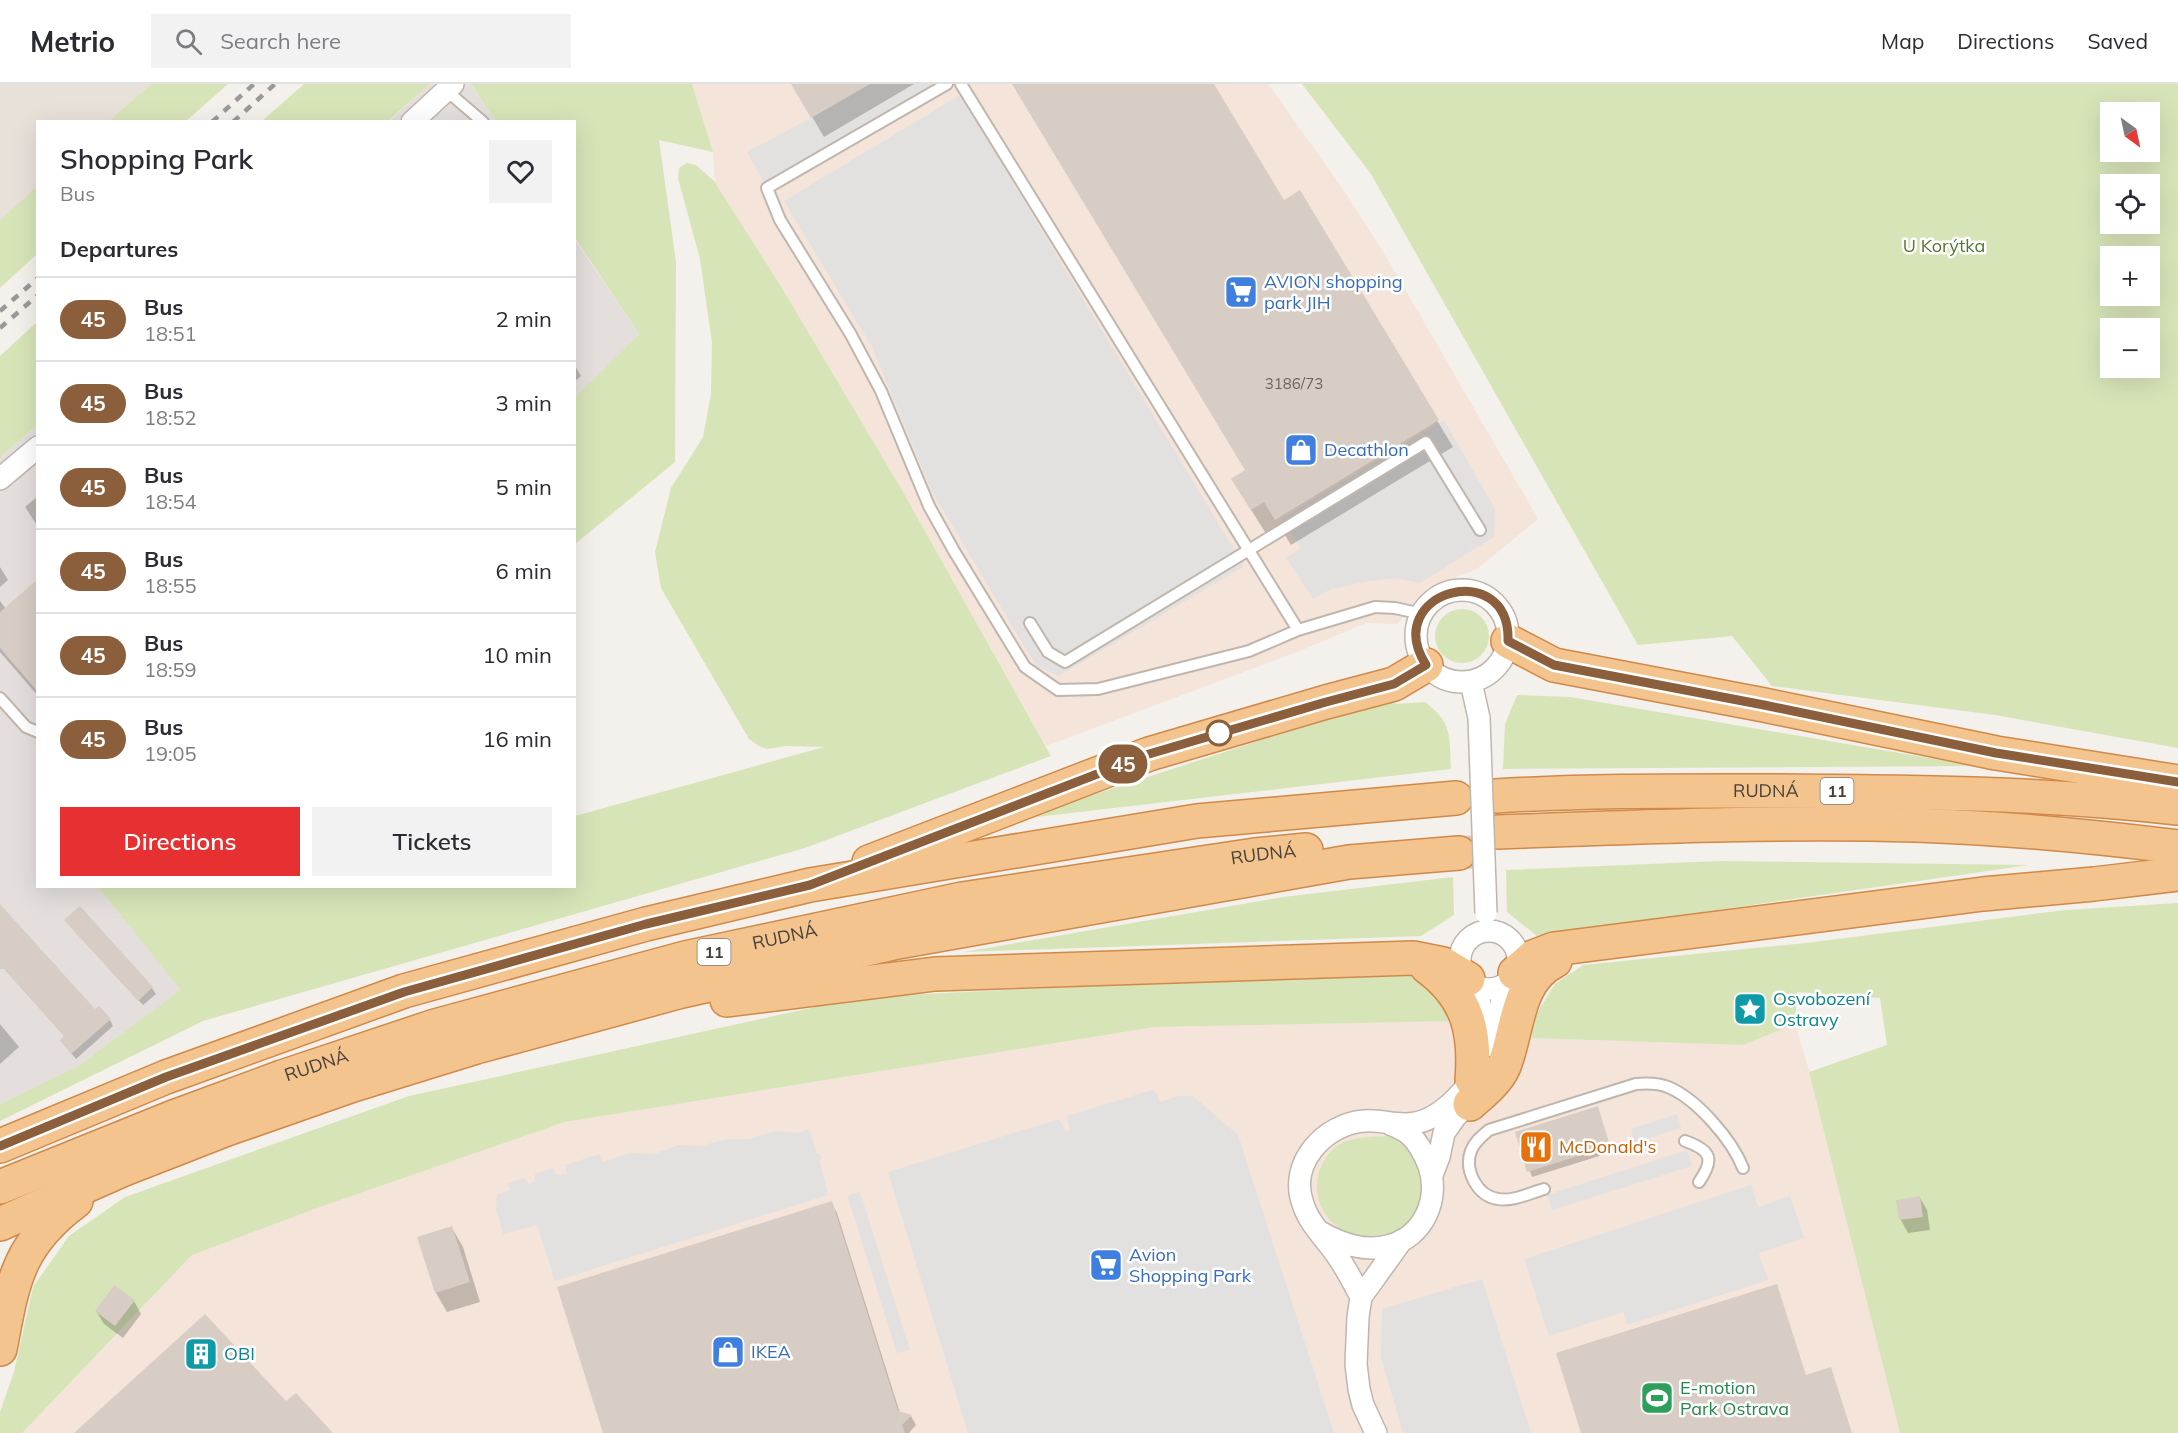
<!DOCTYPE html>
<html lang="en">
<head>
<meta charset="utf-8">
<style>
  :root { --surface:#fff; --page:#f2f2f3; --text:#2b2b33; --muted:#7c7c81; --line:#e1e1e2; --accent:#e73031 }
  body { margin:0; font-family:Mulish,sans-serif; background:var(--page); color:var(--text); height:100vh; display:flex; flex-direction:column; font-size:22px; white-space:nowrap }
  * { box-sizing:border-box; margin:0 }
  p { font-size:20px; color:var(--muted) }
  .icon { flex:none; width:33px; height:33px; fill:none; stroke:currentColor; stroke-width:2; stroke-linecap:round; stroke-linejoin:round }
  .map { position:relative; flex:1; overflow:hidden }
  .drawer { position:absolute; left:36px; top:36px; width:540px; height:768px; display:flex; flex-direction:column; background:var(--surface); border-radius:0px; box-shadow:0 6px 24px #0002 }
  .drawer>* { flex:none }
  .badge { padding:0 12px; border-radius:20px; font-size:21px; line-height:39px }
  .needle { width:39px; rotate:147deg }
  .controls { position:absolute; left:2100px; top:18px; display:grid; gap:12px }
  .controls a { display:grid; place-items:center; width:60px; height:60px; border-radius:0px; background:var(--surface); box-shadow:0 6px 24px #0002; font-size:30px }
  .map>.badge { position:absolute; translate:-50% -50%; box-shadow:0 0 0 3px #fff }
  h2 { padding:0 24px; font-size:22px; line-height:54px }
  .round { display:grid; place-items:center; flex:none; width:63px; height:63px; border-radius:0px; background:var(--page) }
  .headline { display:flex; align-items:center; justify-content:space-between; height:102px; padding:0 24px }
  h1 { font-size:28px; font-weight:600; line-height:45px }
  .action { display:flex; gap:12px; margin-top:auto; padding:12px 24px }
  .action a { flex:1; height:69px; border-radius:0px; background:var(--accent); color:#fff; font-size:24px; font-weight:600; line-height:69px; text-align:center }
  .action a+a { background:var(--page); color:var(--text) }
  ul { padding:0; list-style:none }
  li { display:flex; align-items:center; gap:18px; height:84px; padding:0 24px; border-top:2px solid var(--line) }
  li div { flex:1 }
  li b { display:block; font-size:22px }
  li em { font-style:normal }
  li .badge { min-width:66px; font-weight:700; text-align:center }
  header { display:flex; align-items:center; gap:36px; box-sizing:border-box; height:84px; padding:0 30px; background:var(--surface); border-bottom:2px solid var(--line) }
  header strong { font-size:28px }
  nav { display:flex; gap:33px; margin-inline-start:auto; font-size:21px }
  .search { width:420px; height:54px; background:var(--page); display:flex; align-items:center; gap:15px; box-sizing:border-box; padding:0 21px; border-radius:0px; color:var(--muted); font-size:22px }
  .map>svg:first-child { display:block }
  .residential { fill:#e8e1da }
  .commercial { fill:#f4e4d9 }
  .industrial { fill:#e4dfdc }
  .green { fill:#d7e4b8; fill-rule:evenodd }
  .parking { fill:#e3e1df }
  .shadow { fill:#0003 }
  .building { fill:#d8cdc5 }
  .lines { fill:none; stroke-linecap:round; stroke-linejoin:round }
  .trunk-tunnel { stroke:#d2cdc8; stroke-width:33; stroke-dasharray:33 16; stroke-linecap:butt }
  .service-casing { stroke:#bfb6ae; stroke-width:14 }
  .minor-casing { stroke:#bfb6ae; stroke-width:24 }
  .trunk-casing { stroke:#d08949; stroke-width:36 }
  .service { stroke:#fff; stroke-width:10 }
  .minor { stroke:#fff; stroke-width:21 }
  .trunk { stroke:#f3c48e; stroke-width:33 }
  .rail { stroke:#999; stroke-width:4.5; stroke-dasharray:8 8; stroke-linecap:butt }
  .minor-bridge-casing { stroke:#bfb6ae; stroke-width:24; stroke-linecap:butt }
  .minor-bridge { stroke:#fff; stroke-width:21 }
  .line-casing { stroke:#fff; stroke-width:14 }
  .line { stroke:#8b5e3c; stroke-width:9 }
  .stop-dot { fill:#fff; stroke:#8b5e3c; stroke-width:3 }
  .labels { text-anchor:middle; stroke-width:5; stroke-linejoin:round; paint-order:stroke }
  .number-label { font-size:15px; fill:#6c635d }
  .shield { fill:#fff; stroke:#7f7975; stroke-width:1.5 }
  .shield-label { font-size:16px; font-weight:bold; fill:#48403a }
  .park-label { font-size:18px; fill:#567531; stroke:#fff }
  .shop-label { font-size:18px; fill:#366cbe; stroke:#fff; text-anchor:start }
  .street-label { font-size:18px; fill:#48403a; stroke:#fff }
  .culture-label { font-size:18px; fill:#0d838f; stroke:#fff; text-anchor:start }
  .food-label { font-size:18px; fill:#c56008; stroke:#fff; text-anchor:start }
  .leisure-label { font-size:18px; fill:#27864d; stroke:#fff; text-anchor:start }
</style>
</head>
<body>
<header>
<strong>Metrio</strong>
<div class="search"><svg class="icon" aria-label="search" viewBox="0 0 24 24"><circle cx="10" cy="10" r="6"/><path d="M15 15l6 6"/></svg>Search here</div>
<nav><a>Map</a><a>Directions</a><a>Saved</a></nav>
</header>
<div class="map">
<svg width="2178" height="1349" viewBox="0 0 2178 1349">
  <rect width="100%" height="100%" fill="#f4f0eb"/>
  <path class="residential" d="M 0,0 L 151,0 L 109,37 L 38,38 L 37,102 L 0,136 Z"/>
  <path class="commercial" d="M 692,0 L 1268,0 L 1345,108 L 1388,176 L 1538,435 L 1477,485 L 1427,504 L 1397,540 L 1366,539 L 1302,566 L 1046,662 L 902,406 L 782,204 L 715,99 L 713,68 Z
    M 1458,937 L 1531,954 L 1743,961 L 1795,940 L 1808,983 L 1900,1349 L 22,1349 L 192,1171 L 320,1123 L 565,1038 L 1155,943 Z"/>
  <path class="industrial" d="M 430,0 L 471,0 L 496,37 L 388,38 Z
    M 574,154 L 639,250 L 575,313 L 574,313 Z
    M 37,341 L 38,802 L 98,803 L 182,906 L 78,982 L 0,1020 L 0,373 Z"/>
  <path class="green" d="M 151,0 L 228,0 L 186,37 L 109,37 Z
    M 304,0 L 430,0 L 388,37 L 262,37 Z
    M 471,0 L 692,0 L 713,68 L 659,56 L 676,178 L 675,378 L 575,460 L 575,313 L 639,250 L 575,154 L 574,38 L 496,37 Z
    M 1302,0 L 2178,0 L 2178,664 L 1995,631 L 1772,602 L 1732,552 L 1638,561 L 1371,90 ZM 2110,28 L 2150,28 L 2150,68 L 2110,68 ZM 2110,100 L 2150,100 L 2150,140 L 2110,140 ZM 2110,172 L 2150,172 L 2150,212 L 2110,212 ZM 2110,244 L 2150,244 L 2150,284 L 2110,284 Z
    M 687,79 L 696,81 L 714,97 L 782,204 L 902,406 L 1051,672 L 805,764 L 203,937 L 0,1037 L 0,1020 L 78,982 L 181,906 L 98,803 L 574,802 L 575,732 L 824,663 L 786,662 L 767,665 L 759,662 L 749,655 L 661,504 L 655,468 L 671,404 L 703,353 L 711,310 L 712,259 L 700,175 L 678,94 L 679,84 Z
    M 37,102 L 37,170 L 0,204 L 0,136 Z
    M 37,238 L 37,341 L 0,373 L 0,272 Z
    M1435 552a27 27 0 1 1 54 0a27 27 0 1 1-54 0Z
    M 1517,611 L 1570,613 L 1976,682 L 1503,685 L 1505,640 Z
    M 1387,615 L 1396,620 L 1425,618 C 1453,639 1449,652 1451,685 L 1019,735 Z
    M 1720,777 L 2029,781 L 1537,852 L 1507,828 L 1506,786 Z
    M 1453,793 L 1454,831 L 1421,852 L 964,868 L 1283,813 Z
    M 2178,819 L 2178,1349 L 1900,1349 L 1809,988 L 1887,961 L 1880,914 L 1797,908 L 1795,940 L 1743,961 L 1531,954 L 1534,934 L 1555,900 L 1583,881 L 1806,859 L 2066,826 Z
    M 1398,887 L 1425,894 L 1458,937 L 1155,943 L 565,1038 L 320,1123 L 192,1171 L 22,1349 L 0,1349 L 0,1328 L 14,1288 L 33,1203 L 69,1152 L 125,1113 L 409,1012 L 861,913 Z
    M 1389,1052 C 1403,1056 1409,1064 1415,1076 C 1446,1133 1373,1183 1330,1136 C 1308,1113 1315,1072 1344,1058 C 1358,1052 1374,1053 1389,1052 Z"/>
  <path class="parking" d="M 870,0 L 947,0 L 767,104 L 747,68 L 811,34 Z
    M 960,11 L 1244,482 L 1059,592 L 1036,582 L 931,406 L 872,263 L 784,117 Z
    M 1444,336 L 1495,425 L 1494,453 L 1420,499 L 1395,494 L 1364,498 L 1331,505 L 1313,515 L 1286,474 L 1301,464 L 1282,435 Z
    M 1152,1006 L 1155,1007 L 1160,1018 L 1178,1012 L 1193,1012 L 1238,1051 L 1334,1349 L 968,1349 L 888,1088 L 1059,1035 L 1066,1048 L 1070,1045 L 1067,1032 Z
    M 1677,1030 L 1681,1044 L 1635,1059 L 1631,1045 Z
    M 809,1045 L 817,1069 L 822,1073 L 820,1078 L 828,1111 L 555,1197 L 537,1141 L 503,1150 L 496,1124 L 497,1111 L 510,1106 L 507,1099 L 525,1094 L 529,1101 L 535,1097 L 535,1090 L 553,1084 L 556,1090 L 562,1091 L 567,1089 L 565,1081 L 599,1070 L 603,1078 L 630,1069 L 654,1070 L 679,1061 L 701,1062 L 727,1055 L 749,1055 L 774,1047 L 797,1049 Z
    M 1687,1066 L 1692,1082 L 1552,1126 L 1547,1111 Z
    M 1751,1101 L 1758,1123 L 1790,1112 L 1804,1154 L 1759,1169 L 1768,1196 L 1627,1241 L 1623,1228 L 1549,1252 L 1524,1175 Z
    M 860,1108 L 910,1266 L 897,1269 L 848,1114 L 849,1111 Z
    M 1482,1195 L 1531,1349 L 1403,1349 L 1381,1273 L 1382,1225 Z"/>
  <path class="shadow" d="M 793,0 L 914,0 L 824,53 Z
    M 1013,0 L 1212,0 L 1283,118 L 1300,108 L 1453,363 L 1291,461 L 1280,443 L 1267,451 L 1248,421 L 1246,387 Z
    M 574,280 L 581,292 L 574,298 Z
    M 38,412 L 38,443 L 25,423 Z
    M 0,483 L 8,496 L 0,503 Z
    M 38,500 L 38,612 L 0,568 L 0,517 L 6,525 Z
    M 0,822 L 95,927 L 110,936 L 113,942 L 76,975 L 61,957 L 65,953 L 0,880 Z
    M 80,824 L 152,904 L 156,910 L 143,921 L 70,842 Z
    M 0,940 L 19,963 L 0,980 Z
    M 1597,1024 L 1612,1068 L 1532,1093 L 1517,1049 Z
    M 1920,1114 L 1927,1126 L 1930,1146 L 1908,1149 L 1901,1136 L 1898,1117 Z
    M 831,1119 L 837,1129 L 900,1329 L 911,1332 L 916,1341 L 909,1349 L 604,1349 Z
    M 452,1144 L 463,1163 L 480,1218 L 447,1228 L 436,1209 L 419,1154 Z
    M 134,1217 L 141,1230 L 123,1254 L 104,1240 L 96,1227 Z"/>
  <path class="building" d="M 791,0 L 870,0 L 811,34 Z
    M 1012,0 L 1214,0 L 1284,116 L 1300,106 L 1439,336 L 1275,436 L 1264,418 L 1251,426 L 1231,395 L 1245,386 Z
    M 38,495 L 38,608 L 0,564 L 0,528 Z
    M 0,820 L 95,925 L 99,922 L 111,935 L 71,970 L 60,956 L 64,952 L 4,885 L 0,885 Z
    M 80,822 L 153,903 L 138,917 L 64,836 Z
    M 1598,1022 L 1610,1062 L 1527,1088 L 1515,1048 Z
    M 1920,1112 L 1923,1133 L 1899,1136 L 1896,1116 Z
    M 832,1117 L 898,1327 L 912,1331 L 902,1341 L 905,1349 L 603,1349 L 557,1203 Z
    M 452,1142 L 470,1198 L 435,1209 L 417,1153 Z
    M 1777,1200 L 1806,1291 L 1831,1283 L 1852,1349 L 1581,1349 L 1556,1269 Z
    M 114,1201 L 135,1216 L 115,1242 L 95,1227 Z
    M 205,1230 L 286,1317 L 296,1309 L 333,1349 L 74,1349 Z"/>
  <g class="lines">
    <path class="trunk-tunnel" d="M 1459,769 L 1499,766"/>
    <defs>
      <path id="service" d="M 947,0 L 767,104 L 780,136 L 850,249 L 881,307 L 929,422 L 954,467 L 1025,583 L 1058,606 L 1098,605 L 1249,567 L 1298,546 L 1375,523 L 1395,524 L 1422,530
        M 961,0 L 1298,546
        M 447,7 L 483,38
        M 1030,539 L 1048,568 L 1065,578 L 1426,358 L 1480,446
        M 0,614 L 26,643 L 38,648
        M 1685,1057 C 1711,1066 1715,1075 1699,1098
        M 1544,1105 C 1530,1109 1512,1118 1498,1115 C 1477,1112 1464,1086 1471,1067 C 1474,1058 1482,1052 1489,1046 L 1636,1000 C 1648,999 1658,999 1668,1003 C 1697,1015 1732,1056 1743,1084"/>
      <path id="minor" d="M 412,38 L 453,0
        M 0,395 L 38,363
        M1416 552a46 46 0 1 1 92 0a46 46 0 1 1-92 0Z
        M 1471,598 L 1479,634
        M1460 876a29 29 0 1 1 58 0a29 29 0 1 1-58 0Z
        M 1476,902 L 1484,940 L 1484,952
        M 1495,963 L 1504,901
        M 1432,1091 L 1439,1073 L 1444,1049 L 1456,1032 L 1473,1016
        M 1322,1149 C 1341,1160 1366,1168 1388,1162 C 1424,1153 1440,1115 1429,1082 C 1425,1072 1419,1059 1410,1051 C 1405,1046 1397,1043 1390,1040
        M 1361,1213 C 1354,1200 1347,1186 1338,1173 C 1327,1156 1309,1140 1303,1120 C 1288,1079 1325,1040 1364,1037 C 1381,1035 1398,1043 1415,1039 C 1439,1035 1458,1014 1472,996
        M 1376,1349 L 1363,1321 L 1359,1305 L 1356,1280 L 1358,1233 L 1361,1213 L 1402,1156"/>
      <g id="trunk">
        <path d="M 1508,557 L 1554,581 L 1764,621 L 1996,669 L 2178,698"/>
        <path id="s1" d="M 1496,712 C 1592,706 1687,707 1783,707 C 1914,708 2047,709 2178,724"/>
        <path d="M 1498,748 C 1637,743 1776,737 1916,741 C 2003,744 2091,752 2178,763"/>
        <path d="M 869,778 L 1149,670 L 1326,618 L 1394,600 L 1426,581"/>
        <path d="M 1427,883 C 1468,913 1476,948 1472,996"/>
        <path d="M 1515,889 L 1533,873 L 1554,865 L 1983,810 L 2094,800 L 2178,790"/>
        <path d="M 727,916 L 935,890 L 1413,874 L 1443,880 L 1468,895"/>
        <path d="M 1470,1020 C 1482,1009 1497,998 1504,982 C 1518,947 1516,896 1555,877"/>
        <path d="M 0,1062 L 166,993 L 404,907 L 646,840 L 810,801 L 1197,737 L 1456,714"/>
        <path id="s2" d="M 0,1103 L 171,1034 L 282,993 L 435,942 L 685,874 L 962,815 L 1255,771 L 1306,766"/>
        <path d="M 0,1140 L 122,1086 L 227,1045 L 353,1001 L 476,963 L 678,908 L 898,858 L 1349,778 L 1459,769"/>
        <path d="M 0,1265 C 13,1197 17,1161 76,1117"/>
      </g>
    </defs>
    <use href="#service" class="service-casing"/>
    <use href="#minor" class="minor-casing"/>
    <use href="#trunk" class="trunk-casing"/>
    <use href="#service" class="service"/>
    <use href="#minor" class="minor"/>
    <use href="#trunk" class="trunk"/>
    <path class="rail" d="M 212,38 L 254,0
      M 233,38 L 275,0
      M 0,227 L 38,194
      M 0,244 L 38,211"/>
    <defs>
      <path id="minor-bridge" d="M 1479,634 L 1486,829"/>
    </defs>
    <use href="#minor-bridge" class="minor-bridge-casing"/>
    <use href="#minor-bridge" class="minor-bridge"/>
  </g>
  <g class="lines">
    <defs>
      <path id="line" d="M 0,1062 L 166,993 L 404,908 L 646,840 L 810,801 L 1149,670 L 1326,618 L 1394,600 L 1426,581 C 1379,507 1511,472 1508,557 L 1554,581 L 1764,621 L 1996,669 L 2178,698"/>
    </defs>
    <use href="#line" class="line-casing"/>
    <use href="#line" class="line"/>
  </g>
  <defs>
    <symbol id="supermarket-square" viewBox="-11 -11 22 22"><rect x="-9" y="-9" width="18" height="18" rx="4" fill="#3f7fe0" stroke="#fff"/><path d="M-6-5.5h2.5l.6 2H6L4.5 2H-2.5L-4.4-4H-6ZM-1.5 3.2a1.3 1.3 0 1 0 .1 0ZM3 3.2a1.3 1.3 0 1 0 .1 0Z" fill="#fff"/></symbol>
    <symbol id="shop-square" viewBox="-11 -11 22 22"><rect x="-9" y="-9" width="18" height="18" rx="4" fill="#3f7fe0" stroke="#fff"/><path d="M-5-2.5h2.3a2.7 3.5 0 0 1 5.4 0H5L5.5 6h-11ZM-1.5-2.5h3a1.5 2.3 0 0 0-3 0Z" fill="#fff"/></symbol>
    <symbol id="sight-square" viewBox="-11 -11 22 22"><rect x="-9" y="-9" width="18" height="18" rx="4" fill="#0f9aa8" stroke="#fff"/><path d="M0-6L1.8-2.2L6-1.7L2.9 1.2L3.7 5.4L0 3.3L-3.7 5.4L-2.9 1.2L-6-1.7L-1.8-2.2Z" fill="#fff"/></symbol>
    <symbol id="restaurant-square" viewBox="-11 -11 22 22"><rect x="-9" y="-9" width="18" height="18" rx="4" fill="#e8710a" stroke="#fff"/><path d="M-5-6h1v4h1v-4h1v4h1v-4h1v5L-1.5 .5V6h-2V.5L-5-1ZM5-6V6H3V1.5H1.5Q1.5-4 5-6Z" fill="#fff"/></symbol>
    <symbol id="building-square" viewBox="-11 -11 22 22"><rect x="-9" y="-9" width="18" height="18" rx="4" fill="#0f9aa8" stroke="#fff"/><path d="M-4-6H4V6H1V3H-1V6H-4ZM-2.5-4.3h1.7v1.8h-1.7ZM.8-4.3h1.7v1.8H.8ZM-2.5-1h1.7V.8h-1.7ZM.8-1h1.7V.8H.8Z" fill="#fff"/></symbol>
    <symbol id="stadium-square" viewBox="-11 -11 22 22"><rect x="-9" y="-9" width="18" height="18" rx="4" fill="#2e9e5b" stroke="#fff"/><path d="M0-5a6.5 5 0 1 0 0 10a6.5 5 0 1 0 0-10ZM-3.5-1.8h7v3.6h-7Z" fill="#fff"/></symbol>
  </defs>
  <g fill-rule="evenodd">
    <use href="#supermarket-square" x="1222" y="189" width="38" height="38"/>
    <use href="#shop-square" x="1282" y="347" width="38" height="38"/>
    <use href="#sight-square" x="1731" y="906" width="38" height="38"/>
    <use href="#restaurant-square" x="1517" y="1044" width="38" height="38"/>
    <use href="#supermarket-square" x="1087" y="1162" width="38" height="38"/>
    <use href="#shop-square" x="709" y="1249" width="38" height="38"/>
    <use href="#building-square" x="182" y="1251" width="38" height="38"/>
    <use href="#stadium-square" x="1638" y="1295" width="38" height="38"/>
  </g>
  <circle class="stop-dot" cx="1219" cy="649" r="12"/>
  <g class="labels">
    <g class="number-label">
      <text x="1294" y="305">3186/73</text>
    </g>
    <g class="shield">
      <rect x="1820.5" y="694" width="33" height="26" rx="4.5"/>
      <rect x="697.5" y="855" width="33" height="26" rx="4.5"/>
    </g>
    <g class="shield-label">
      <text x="1837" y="713">11</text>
      <text x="714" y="874">11</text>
    </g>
    <g class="park-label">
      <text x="1944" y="168">U Korýtka</text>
    </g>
    <g class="shop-label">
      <text x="1264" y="204">AVION shopping<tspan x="1264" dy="21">park JIH</tspan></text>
      <text x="1324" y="372">Decathlon</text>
      <text x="1129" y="1177">Avion<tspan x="1129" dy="21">Shopping Park</tspan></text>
      <text x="751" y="1274">IKEA</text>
    </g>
    <g class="street-label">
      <text dy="6" stroke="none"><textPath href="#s1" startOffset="270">RUDNÁ</textPath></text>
      <text dy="6" stroke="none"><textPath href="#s2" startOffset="1311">RUDNÁ</textPath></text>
      <text dy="6" stroke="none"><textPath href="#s2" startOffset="825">RUDNÁ</textPath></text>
      <text dy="6" stroke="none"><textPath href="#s2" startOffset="339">RUDNÁ</textPath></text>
    </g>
    <g class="culture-label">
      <text x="1773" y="921">Osvobození<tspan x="1773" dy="21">Ostravy</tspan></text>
      <text x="224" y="1276">OBI</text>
    </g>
    <g class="food-label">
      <text x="1559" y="1069">McDonald's</text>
    </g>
    <g class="leisure-label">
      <text x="1680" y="1310">E-motion<tspan x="1680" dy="21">Park Ostrava</tspan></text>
    </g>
  </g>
</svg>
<div class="controls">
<a><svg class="needle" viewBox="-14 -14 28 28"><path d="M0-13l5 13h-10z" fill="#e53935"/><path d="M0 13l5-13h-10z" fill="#7c7c81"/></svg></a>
<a><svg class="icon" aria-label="locate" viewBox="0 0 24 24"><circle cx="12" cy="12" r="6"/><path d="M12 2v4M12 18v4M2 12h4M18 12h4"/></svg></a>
<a>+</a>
<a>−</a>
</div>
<b class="badge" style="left:1123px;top:680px;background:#8b5e3c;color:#fff">45</b>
<section class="drawer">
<div class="headline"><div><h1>Shopping Park</h1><p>Bus</p></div><a class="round"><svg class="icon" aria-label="heart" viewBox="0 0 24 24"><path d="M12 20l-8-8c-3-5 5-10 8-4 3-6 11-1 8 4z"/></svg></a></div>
<h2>Departures</h2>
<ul>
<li><span class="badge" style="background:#8b5e3c;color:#fff">45</span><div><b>Bus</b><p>18:51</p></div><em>2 min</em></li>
<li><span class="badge" style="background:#8b5e3c;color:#fff">45</span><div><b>Bus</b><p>18:52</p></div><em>3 min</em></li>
<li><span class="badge" style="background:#8b5e3c;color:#fff">45</span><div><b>Bus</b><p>18:54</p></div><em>5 min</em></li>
<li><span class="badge" style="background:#8b5e3c;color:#fff">45</span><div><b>Bus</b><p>18:55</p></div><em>6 min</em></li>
<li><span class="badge" style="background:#8b5e3c;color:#fff">45</span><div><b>Bus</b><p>18:59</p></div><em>10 min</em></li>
<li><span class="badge" style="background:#8b5e3c;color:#fff">45</span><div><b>Bus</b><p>19:05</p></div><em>16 min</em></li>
</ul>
<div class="action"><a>Directions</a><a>Tickets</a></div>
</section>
</div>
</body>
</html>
